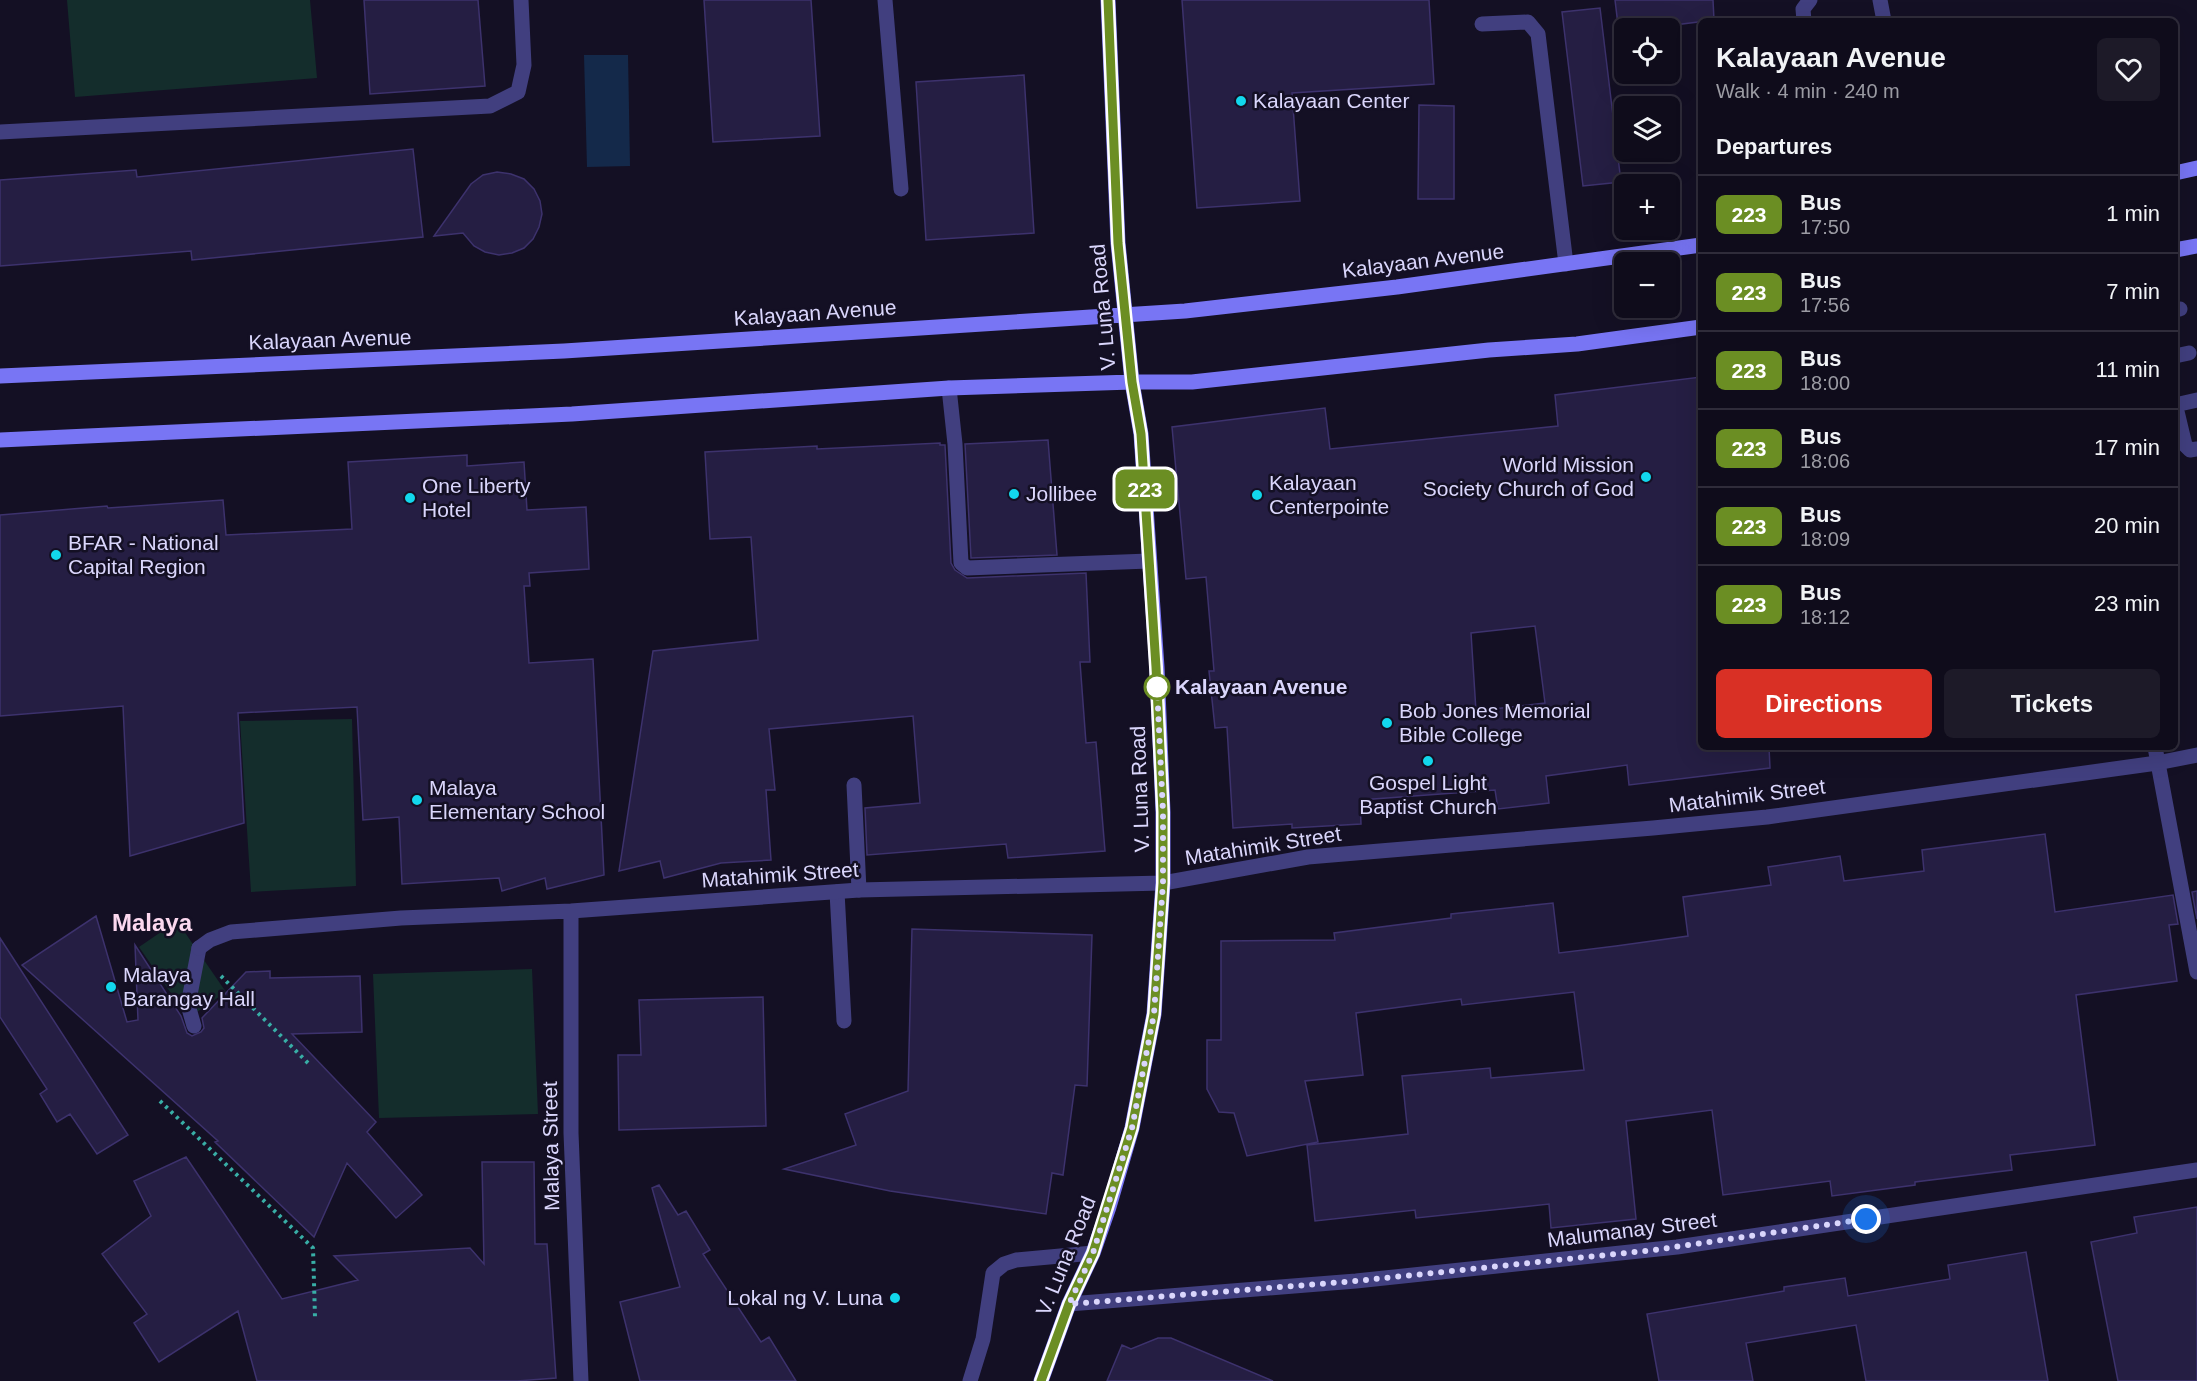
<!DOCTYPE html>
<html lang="en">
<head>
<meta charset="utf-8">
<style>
  :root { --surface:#0f0c1b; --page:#1d1a28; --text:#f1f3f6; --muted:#9b9ba3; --line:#2f2c3a; --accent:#d93025 }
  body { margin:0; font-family:Arial,sans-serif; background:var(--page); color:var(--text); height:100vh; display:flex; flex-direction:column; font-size:22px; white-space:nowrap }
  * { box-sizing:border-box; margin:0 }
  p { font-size:20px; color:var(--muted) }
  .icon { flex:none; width:33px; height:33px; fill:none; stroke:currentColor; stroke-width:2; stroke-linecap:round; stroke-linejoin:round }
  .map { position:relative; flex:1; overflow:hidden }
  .details { position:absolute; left:1698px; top:18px; width:480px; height:732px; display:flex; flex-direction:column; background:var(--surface); border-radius:9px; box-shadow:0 6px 24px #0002,0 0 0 2px var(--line) }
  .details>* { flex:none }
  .badge { padding:0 12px; border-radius:9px; font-size:21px; line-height:39px }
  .controls { position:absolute; left:1614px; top:18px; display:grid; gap:12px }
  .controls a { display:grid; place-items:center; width:66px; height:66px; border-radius:9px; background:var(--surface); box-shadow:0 6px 24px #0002,0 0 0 2px var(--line); font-size:30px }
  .you { position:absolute; width:30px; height:30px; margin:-15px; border:4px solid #fff; border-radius:50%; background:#1a73e8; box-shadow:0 0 0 9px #1a73e833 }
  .map>.badge { position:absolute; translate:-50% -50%; box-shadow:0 0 0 3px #fff }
  h2 { padding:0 18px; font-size:22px; line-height:54px }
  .round { display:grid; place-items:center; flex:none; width:63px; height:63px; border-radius:9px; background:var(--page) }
  .headline { display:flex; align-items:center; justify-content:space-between; height:102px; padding:0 18px }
  h1 { font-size:28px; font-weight:800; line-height:45px }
  .cta { display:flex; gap:12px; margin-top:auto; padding:12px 18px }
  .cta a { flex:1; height:69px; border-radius:9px; background:var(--accent); color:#fff; font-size:24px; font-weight:800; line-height:69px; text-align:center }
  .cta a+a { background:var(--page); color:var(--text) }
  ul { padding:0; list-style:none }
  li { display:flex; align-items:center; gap:18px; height:78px; padding:0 18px; border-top:2px solid var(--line) }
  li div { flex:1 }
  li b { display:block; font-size:22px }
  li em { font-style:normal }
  li .badge { min-width:66px; font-weight:700; text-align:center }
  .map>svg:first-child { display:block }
  .green { fill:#142d2c }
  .water { fill:#14294a }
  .building { fill:#251e43; stroke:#3d326d; stroke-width:1.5; fill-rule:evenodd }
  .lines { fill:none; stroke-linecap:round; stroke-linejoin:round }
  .path { stroke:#38aea6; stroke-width:4; stroke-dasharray:3 4.5; stroke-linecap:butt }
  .lane { stroke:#413f7f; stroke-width:15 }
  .street { stroke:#413f7f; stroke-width:15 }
  .secondary { stroke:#7875f4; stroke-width:15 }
  .line-casing { stroke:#fff; stroke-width:14 }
  .line { stroke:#6b8e23; stroke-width:9 }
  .walk { stroke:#dad6fc; stroke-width:6; stroke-dasharray:0 10.8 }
  .poi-dot { fill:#12d7ec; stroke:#141024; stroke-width:2 }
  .stop-dot { fill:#fff; stroke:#6b8e23; stroke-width:3 }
  .labels { text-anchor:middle; stroke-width:5; stroke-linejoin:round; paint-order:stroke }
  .poi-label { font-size:21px; fill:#dad6fc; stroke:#141024; text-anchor:start }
  .street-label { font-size:21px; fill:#dad6fc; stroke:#141024 }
  .stop-label { font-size:21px; font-weight:bold; fill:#dad6fc; stroke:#141024; text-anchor:start }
  .quarter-label { font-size:24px; font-weight:bold; fill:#fcd8ef; stroke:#141024 }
</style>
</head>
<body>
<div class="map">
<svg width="2197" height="1381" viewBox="0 0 2197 1381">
  <rect width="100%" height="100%" fill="#141024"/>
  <path class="green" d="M 67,0 L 310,0 L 317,78 L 75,97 Z
    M 352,719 L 356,886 L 251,892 L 240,721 Z
    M 177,921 L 226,992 L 188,1018 L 139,947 Z
    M 532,969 L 538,1114 L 379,1118 L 373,974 Z"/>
  <path class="water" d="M 584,55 L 628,55 L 630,166 L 587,167 Z"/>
  <path class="building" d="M 364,0 L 478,0 L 485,86 L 370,94 Z
    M 704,0 L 811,0 L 820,136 L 713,142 Z
    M 1182,0 L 1429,0 L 1434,84 L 1292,93 L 1300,201 L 1197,208 Z
    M 1615,0 L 1713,0 L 1714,20 L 1650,28 L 1624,28 L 1624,32 L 1619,33 Z
    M 1600,8 L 1621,182 L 1583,186 L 1562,12 Z
    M 1024,75 L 1034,233 L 926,240 L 916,82 Z
    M 1419,105 L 1454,106 L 1454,199 L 1418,199 Z
    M 413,149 L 423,237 L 192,260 L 191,251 L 0,266 L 0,180 L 136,170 L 137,177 Z
    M 497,172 L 511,174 L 524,179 L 534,189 L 540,201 L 542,214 L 539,227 L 533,239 L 524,248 L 512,253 L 499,255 L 485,252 L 474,246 L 463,233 L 434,236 L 471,184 L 483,175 Z
    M 1701,377 L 1701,747 L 1769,747 L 1770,768 L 1629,785 L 1627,765 L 1546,776 L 1549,803 L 1498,809 L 1495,790 L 1360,800 L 1361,824 L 1292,828 L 1292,824 L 1233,828 L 1227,727 L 1215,728 L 1209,671 L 1214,671 L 1206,577 L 1186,579 L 1172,427 L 1325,408 L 1330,449 L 1558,426 L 1555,395 ZM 1535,626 L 1545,703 L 1476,711 L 1471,633 Z
    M 1048,440 L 1057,555 L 971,558 L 965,444 Z
    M 940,443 L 940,445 L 945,445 L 951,563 L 955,570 L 967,578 L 1086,573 L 1090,662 L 1080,662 L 1086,743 L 1096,742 L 1105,851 L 1008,858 L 1006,844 L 867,855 L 865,808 L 920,803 L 913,716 L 769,729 L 775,790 L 766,790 L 771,860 L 721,863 L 664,878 L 660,861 L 619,871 L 653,651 L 758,640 L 751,537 L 710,539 L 705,452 L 817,446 L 817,449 Z
    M 467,455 L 467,466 L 524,462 L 527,510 L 586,507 L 589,569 L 529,573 L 530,586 L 524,586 L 529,663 L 593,659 L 604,875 L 547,889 L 545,878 L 502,891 L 499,878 L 402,884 L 399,817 L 363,820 L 357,707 L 238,713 L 244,823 L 130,856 L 123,706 L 0,716 L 0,515 L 107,506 L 108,508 L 223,500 L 226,535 L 352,529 L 348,462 Z
    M 2045,834 L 2055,912 L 2173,895 L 2178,924 L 2169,925 L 2177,981 L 2076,995 L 2095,1145 L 2010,1155 L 2012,1170 L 1915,1182 L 1915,1185 L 1832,1196 L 1830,1181 L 1723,1195 L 1712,1110 L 1626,1121 L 1636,1219 L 1551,1228 L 1549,1204 L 1416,1218 L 1415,1210 L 1315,1221 L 1307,1145 L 1408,1134 L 1402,1076 L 1490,1068 L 1491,1078 L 1584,1070 L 1574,992 L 1462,1005 L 1461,999 L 1356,1013 L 1363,1075 L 1305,1081 L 1318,1142 L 1247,1156 L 1234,1113 L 1219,1112 L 1207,1089 L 1207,1040 L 1221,1040 L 1221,941 L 1335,940 L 1334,933 L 1451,918 L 1451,914 L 1553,903 L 1559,953 L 1616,946 L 1688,936 L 1683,897 L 1771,885 L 1768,867 L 1840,856 L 1844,881 L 1924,871 L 1922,850 Z
    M 2197,891 L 2197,919 L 2192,892 Z
    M 96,916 L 127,1022 L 138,1020 L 135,945 L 181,1016 L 187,1033 L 192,1036 L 201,1032 L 204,1028 L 202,1018 L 246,972 L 270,971 L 270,978 L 360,976 L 362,1032 L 292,1034 L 376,1122 L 367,1132 L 422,1195 L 396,1218 L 347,1163 L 314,1237 L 215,1142 L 218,1141 L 22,965 Z
    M 912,929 L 1092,935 L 1087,1086 L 1075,1085 L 1063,1175 L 1052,1173 L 1046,1214 L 890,1191 L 784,1169 L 856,1145 L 845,1114 L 908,1091 Z
    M 0,938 L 128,1135 L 97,1154 L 70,1114 L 57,1122 L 40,1094 L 47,1089 L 0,1017 Z
    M 763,997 L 766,1126 L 619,1130 L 618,1055 L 641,1055 L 639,1000 Z
    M 186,1157 L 282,1299 L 358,1280 L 334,1256 L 470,1248 L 484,1264 L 482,1162 L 534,1162 L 535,1244 L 547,1244 L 556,1378 L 517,1381 L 257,1381 L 238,1311 L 159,1362 L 134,1323 L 147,1314 L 102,1254 L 151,1216 L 134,1181 Z
    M 659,1185 L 678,1215 L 686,1211 L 710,1250 L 703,1254 L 761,1342 L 769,1337 L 796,1381 L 640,1381 L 620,1302 L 680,1287 L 652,1188 Z
    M 2197,1207 L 2197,1381 L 2118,1381 L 2091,1242 L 2137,1233 L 2134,1217 Z
    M 2026,1252 L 2048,1381 L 1866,1381 L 1856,1325 L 1746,1343 L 1753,1381 L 1659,1381 L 1647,1314 L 1784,1291 L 1784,1287 L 1845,1278 L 1848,1296 L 1950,1279 L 1948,1265 Z
    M 1158,1338 L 1171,1338 L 1273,1381 L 1107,1381 L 1122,1345 L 1131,1349 Z"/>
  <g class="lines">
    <path class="path" d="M 221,976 L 310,1065
      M 160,1101 L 313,1248 L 315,1317"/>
    <path class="lane" d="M 885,0 L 901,189
      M 1880,0 L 1884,21
      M 1804,21 L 1803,9 L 1810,0
      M 1482,24 L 1528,22 L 1538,34 L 1566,264
      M 0,132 L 490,106 L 518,92 L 524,65 L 521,0
      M 2175,310 L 2180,309
      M 2175,356 L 2189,353
      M 949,388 L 955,444 L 961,563 L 967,568 L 1149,561
      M 2175,403 L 2185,445 L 2190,450 L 2197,449
      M 2175,405 L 2197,400
      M 2155,747 L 2197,972
      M 854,785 L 859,890
      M 837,892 L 844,1021
      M 194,1026 L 188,1005 L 199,948
      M 970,1381 L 983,1339 L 993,1273 L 1004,1264 L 1016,1260 L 1093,1253"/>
    <path class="street" d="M 571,911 L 571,1133 L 581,1381
      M 199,948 L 210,940 L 231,932 L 401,918 L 571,911 L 859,890 L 1163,883 L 1308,857 L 1653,828 L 1767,817 L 2157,763 L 2197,755
      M 1069,1304 L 1356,1281 L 1677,1247 L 2197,1170"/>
    <path class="secondary" d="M 2175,173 L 2197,168
      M 2175,250 L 2197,246
      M 0,376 L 564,351 L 1185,311 L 1397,287 L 1701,245
      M 0,440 L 572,414 L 949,388 L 1132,382 L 1192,382 L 1489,350 L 1577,344 L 1701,327
      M 1041,1381 L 1069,1304 L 1093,1253 L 1109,1207 L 1132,1128 L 1154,1014 L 1163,883 L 1163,812 L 1157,667 L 1141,434 L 1132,382 L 1118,243 L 1108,0"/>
  </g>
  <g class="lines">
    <defs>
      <path id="line" d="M 1041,1381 L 1069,1304 L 1093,1253 L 1132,1128 L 1154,1014 L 1163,883 L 1163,812 L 1156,667 L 1141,434 L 1132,382 L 1118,243 L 1108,0"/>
    </defs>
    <use href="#line" class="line-casing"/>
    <use href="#line" class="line"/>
    <path class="walk" d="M 1157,687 L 1163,812 L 1163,883 L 1154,1014 L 1132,1128 L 1093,1253 L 1069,1304 L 1356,1281 L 1654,1250 L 1866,1219"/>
  </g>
  <g class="poi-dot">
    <circle cx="1241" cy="101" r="6"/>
    <circle cx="1646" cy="477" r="6"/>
    <circle cx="1014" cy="494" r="6"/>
    <circle cx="1257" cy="495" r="6"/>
    <circle cx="410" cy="498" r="6"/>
    <circle cx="56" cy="555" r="6"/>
    <circle cx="1387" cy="723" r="6"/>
    <circle cx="1428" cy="761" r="6"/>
    <circle cx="417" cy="800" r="6"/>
    <circle cx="111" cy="987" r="6"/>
    <circle cx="895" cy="1298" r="6"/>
  </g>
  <circle class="stop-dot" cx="1157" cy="687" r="12"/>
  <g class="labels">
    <g class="poi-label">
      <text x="1253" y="108">Kalayaan Center</text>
      <text x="1634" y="472" text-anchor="end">World Mission<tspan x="1634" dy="24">Society Church of God</tspan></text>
      <text x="1269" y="490">Kalayaan<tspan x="1269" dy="24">Centerpointe</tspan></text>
      <text x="422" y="493">One Liberty<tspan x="422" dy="24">Hotel</tspan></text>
      <text x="1026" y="501">Jollibee</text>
      <text x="68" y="550">BFAR - National<tspan x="68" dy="24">Capital Region</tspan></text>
      <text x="1399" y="718">Bob Jones Memorial<tspan x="1399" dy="24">Bible College</tspan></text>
      <text x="1428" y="790" text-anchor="middle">Gospel Light<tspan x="1428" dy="24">Baptist Church</tspan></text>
      <text x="429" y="795">Malaya<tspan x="429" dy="24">Elementary School</tspan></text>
      <text x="123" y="982">Malaya<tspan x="123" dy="24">Barangay Hall</tspan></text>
      <text x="883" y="1305" text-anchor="end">Lokal ng V. Luna</text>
    </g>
    <g class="street-label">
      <text transform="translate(1423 261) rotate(-7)" y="7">Kalayaan Avenue</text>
      <text transform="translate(1103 307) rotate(-95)" y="7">V. Luna Road</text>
      <text transform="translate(815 313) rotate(-4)" y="7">Kalayaan Avenue</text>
      <text transform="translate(330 340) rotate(-2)" y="7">Kalayaan Avenue</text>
      <text transform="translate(1140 789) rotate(-92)" y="7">V. Luna Road</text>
      <text transform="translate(1747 796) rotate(-7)" y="7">Matahimik Street</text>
      <text transform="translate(1263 846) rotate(-9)" y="7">Matahimik Street</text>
      <text transform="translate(780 875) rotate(-4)" y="7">Matahimik Street</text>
      <text transform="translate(551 1146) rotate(-91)" y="7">Malaya Street</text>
      <text transform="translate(1632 1230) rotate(-7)" y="7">Malumanay Street</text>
      <text transform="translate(1066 1256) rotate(-68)" y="7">V. Luna Road</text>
    </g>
    <g class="stop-label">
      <text x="1175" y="694">Kalayaan Avenue</text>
    </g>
    <g class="quarter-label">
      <text x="152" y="931">Malaya</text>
    </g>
  </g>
</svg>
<div class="controls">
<a><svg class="icon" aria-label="locate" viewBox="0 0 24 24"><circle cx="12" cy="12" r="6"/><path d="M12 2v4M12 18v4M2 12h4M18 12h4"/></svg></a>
<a><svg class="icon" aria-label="layers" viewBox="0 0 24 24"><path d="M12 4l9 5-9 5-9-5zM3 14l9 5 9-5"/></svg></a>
<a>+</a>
<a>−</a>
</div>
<div class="you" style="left:1866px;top:1219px"></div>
<b class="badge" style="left:1145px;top:489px;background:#6b8e23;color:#fff">223</b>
<section class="details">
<div class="headline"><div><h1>Kalayaan Avenue</h1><p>Walk · 4 min · 240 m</p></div><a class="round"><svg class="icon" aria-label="heart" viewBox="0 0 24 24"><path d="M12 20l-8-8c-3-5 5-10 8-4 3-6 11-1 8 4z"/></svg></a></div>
<h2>Departures</h2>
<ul>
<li><span class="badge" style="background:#6b8e23;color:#fff">223</span><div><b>Bus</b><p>17:50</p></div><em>1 min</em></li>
<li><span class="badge" style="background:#6b8e23;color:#fff">223</span><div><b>Bus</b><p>17:56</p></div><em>7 min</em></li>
<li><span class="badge" style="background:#6b8e23;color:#fff">223</span><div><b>Bus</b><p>18:00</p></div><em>11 min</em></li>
<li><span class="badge" style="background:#6b8e23;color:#fff">223</span><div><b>Bus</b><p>18:06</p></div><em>17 min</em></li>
<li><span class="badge" style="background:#6b8e23;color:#fff">223</span><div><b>Bus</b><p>18:09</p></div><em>20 min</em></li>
<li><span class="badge" style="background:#6b8e23;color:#fff">223</span><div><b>Bus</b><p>18:12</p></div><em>23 min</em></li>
</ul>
<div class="cta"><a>Directions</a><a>Tickets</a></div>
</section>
</div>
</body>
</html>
